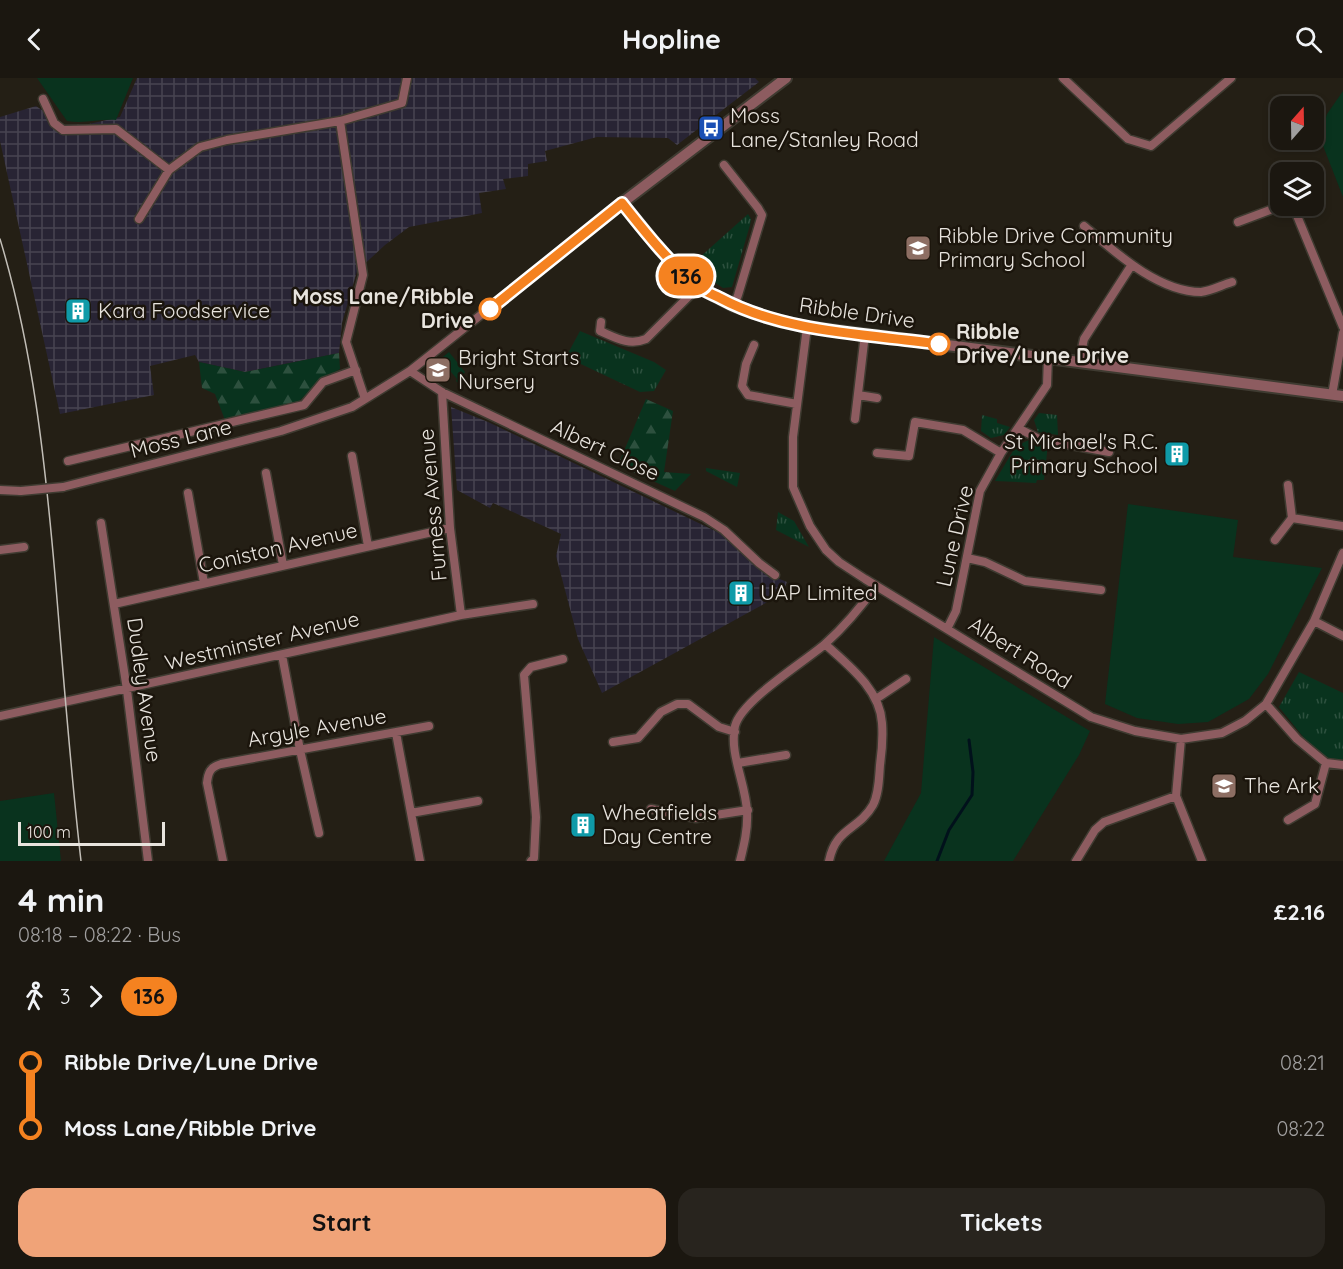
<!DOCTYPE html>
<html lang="en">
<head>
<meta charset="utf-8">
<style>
  :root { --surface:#1b1710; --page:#28241e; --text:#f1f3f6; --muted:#a09f9f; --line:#393630; --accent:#f0a378 }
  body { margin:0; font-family:Quicksand,sans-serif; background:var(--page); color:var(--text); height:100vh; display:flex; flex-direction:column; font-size:22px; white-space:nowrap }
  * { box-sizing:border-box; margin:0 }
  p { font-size:20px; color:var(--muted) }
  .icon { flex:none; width:33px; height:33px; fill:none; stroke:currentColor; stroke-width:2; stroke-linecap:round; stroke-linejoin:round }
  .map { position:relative; height:783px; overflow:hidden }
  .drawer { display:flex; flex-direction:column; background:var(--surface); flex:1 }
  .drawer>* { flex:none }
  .badge { padding:0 12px; border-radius:20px; font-size:21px; line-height:39px }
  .needle { width:39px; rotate:20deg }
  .controls { position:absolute; left:1270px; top:18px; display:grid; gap:12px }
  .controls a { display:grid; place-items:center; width:54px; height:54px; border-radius:12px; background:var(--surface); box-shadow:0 3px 9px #0003,0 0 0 2px var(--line); font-size:30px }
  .scale { position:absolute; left:18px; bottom:15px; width:147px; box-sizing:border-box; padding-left:6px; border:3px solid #e8e4de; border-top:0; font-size:16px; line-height:21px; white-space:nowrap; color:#e8e4de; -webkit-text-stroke:4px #1b150c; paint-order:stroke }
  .map>.badge { position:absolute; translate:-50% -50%; box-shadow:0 0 0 3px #fff }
  .legs { display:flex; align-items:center; gap:9px; height:66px; padding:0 18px; font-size:20px }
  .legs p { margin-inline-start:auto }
  .head { display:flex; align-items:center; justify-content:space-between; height:102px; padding:0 18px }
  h1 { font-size:33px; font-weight:700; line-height:45px }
  .primary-button { display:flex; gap:12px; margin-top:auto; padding:12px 18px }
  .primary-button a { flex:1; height:69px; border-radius:18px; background:var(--accent); color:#111; font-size:24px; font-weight:700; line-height:69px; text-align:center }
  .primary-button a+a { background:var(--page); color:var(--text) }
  ul { padding:0 18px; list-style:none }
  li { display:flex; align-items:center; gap:21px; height:66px; font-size:22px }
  li i { display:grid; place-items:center; width:9px; height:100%; margin:0 8px; background:currentColor }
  li i::after { content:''; width:15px; height:15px; margin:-8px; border:4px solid; border-radius:50%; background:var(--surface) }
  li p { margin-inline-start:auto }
  li:first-child i { background:linear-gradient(#0000 50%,currentColor 0) }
  li:last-child i { background:linear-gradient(currentColor 50%,#0000 0) }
  header { display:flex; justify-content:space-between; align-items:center; height:78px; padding:0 18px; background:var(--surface); font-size:27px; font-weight:700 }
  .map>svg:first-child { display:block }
  .industrial { fill:url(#industrial-grid) }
  .grass { fill:url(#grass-tufts) }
  .forest { fill:url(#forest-firs) }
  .park { fill:#09331e }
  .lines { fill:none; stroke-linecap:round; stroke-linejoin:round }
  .stream { stroke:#01111b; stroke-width:3 }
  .minor-casing { stroke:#3f3b31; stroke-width:11 }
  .tertiary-casing { stroke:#3f3b31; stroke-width:14 }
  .minor { stroke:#8d5c60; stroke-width:8 }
  .tertiary { stroke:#8d5c60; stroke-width:10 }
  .tram { stroke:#c2beb7; stroke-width:1.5 }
  .minor-bridge-casing { stroke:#3f3b31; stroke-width:11; stroke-linecap:butt }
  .minor-bridge { stroke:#8d5c60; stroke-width:8 }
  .line-1-casing { stroke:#fff; stroke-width:14 }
  .line-1 { stroke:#f58220; stroke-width:9 }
  .stop-1-dot { fill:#fff; stroke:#f58220; stroke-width:3 }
  .labels { text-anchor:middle; stroke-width:5; stroke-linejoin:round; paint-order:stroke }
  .poi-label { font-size:21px; fill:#e8e4de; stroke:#1b150c; text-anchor:start }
  .stop-label { font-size:21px; font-weight:bold; fill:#e8e4de; stroke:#1b150c; text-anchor:end }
  .street-label { font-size:21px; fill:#e8e4de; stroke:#1b150c }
</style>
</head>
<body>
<header><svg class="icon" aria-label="back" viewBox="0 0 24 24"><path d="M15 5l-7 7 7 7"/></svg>Hopline<svg class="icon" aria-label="search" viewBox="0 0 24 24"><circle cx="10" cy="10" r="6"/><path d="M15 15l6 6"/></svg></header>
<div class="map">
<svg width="1343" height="783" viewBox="0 0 1343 783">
  <defs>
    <pattern id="industrial-grid" width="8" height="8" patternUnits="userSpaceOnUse" patternTransform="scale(1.5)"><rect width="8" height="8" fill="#282434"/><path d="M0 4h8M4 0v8" fill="none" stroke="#474451"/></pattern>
    <pattern id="grass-tufts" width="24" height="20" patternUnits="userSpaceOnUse" patternTransform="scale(1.5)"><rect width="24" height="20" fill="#09331e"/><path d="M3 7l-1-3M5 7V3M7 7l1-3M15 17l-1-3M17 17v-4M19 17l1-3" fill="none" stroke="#2d503e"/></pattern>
    <pattern id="forest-firs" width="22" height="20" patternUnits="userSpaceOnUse" patternTransform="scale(1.5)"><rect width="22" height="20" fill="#09331e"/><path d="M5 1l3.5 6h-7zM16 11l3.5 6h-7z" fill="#2d503e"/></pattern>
  </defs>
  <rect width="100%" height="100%" fill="#241f15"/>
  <path class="industrial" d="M 137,0 L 755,0 L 759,4 L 677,67 L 668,60 L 597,59 L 545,73 L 547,83 L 528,86 L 528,98 L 503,101 L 506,111 L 479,115 L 482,135 L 409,149 L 385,167 L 357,193 L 342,245 L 339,275 L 245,294 L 199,284 L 195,277 L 150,288 L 154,317 L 60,336 L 0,63 L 0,39 L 36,28 L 64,47 L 89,46 L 120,39 Z
    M 451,329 L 488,344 L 732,461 L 767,496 L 787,504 L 782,516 L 602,615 L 578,561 L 556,478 L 561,456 L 493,425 L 490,430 L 457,412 Z"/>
  <path class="grass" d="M 748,136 L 751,141 L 750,147 L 732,209 L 723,210 L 690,188 Z
    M 580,253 L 654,284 L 666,292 L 654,313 L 640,314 L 566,279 Z
    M 1039,335 L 1057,337 L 1058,357 L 1038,354 L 1034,342 Z
    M 982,337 L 997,341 L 997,345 L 1010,349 L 1004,357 L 991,360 L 981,353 Z
    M 1029,362 L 1048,366 L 1044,402 L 1037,402 L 1036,405 L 995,403 L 1016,368 Z
    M 706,390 L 740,395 L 737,409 L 706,393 Z
    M 778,434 L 794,443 L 809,469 L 776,452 Z
    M 1299,594 L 1343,615 L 1343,682 L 1329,680 L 1313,671 L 1279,629 Z"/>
  <path class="forest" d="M 339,275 L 340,291 L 320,303 L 299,323 L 225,342 L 215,316 L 202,310 L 199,284 L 245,294 Z
    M 646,321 L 673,333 L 664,394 L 691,396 L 675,413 L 618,387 Z"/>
  <path class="park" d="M 37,0 L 133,0 L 116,42 C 99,41 84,46 67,43 Z
    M 1343,13 L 1343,119 L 1320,60 L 1327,36 Z
    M 449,274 L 465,294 L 463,297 L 466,300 L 458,305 L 456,303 L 457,301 L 446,288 L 444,290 L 438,283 Z
    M 1128,426 L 1238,442 L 1233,479 L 1322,490 L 1268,596 L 1249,621 L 1208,644 L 1178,646 L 1137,640 L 1105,626 Z
    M 934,559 L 1090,653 L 1079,677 L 1013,783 L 884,783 L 921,715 Z
    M 54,715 L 61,783 L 0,783 L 0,723 Z"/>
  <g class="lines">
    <path class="stream" d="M 937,783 L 949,752 L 972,717 L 973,694 L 969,662"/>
    <defs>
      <path id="minor" d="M 1063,0 L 1128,61 L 1151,68 L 1231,0
        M 43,21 L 54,45 L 63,52 L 116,51 L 169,92
        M 340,43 L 363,197 L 346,264 L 365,321 L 410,293 L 622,125
        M 724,87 L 758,130 L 762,137 L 738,217 L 734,228
        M 1293,128 L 1343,249
        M 139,141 L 169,92 L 200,69 L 227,62 L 340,43 L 402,25 L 407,0
        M 1238,144 L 1281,128
        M 1084,148 C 1115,174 1158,214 1201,214 C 1211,213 1222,207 1232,204
        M 601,244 L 600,253 C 616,260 629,268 646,261 L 698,209
        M 807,249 L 793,359 L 793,409 L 810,448 L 826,472 L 839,484 L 865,501 L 1091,639 L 1135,653 L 1181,661 L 1222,655 L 1245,643 L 1266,626 L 1314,543 L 1343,475
        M 754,267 L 746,286 L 742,308 L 748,317 L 797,326
        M 1079,284 L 1084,261 L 1131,188
        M 410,293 L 442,314 L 704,439 L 724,452 L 759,485 L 775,497
        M 442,314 L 450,450 L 461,537
        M 858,317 L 877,320
        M 1332,317 L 1343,255
        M 855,341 L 865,256
        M 1018,350 L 1039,361 L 1109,374
        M 877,375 L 909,378 L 915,344 L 963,352 L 1001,375
        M 352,378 L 368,468
        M 68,383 L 304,327 L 323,304 L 356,292
        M 266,395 L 283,487
        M 63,409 L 281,353 L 352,329 L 365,321
        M 0,412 L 21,413
        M 188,415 L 204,505
        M 1292,440 L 1343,448
        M 101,445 L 127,612 L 148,783
        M 1275,462 L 1292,440 L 1288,407
        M 0,472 L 24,469
        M 967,480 L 985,484 L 1025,503 L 1101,512
        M 114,526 L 450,450
        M 1314,543 L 1343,558
        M 947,551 L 956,533 L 980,413 L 1001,375 L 1047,307 L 1048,279
        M 825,566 C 848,587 880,611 882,645 C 883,659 882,673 880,687 C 879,700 879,715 873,727 C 858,753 836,749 829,783
        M 282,577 L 300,672 L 319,755
        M 876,621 L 906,601
        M 1266,626 L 1297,661 L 1326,685 L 1343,687
        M 0,638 L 461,537 L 533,526
        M 396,655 L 420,783
        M 1181,661 L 1176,718 L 1202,783
        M 613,664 L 638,660 L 661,634 L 677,626 L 688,626 L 719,649 L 735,654
        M 738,685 L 786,677
        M 651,731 L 696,740 L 748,732
        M 411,735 L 478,723
        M 1288,742 L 1315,726 L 1326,685
        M 223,783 L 207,705 C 208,695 210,689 221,686 L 429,648
        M 531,783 L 534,780 L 536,739 L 524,597 L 531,589 L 563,581
        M 740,783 C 744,767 748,751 747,734 C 746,706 729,676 735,648 C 742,622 803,585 825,566 C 844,549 861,529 876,508
        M 1076,783 L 1095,752 L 1104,744 L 1176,718"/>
      <path id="tertiary" d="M 786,0 L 622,125 L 663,175 L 698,209 L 734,228 L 775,242 L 807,249 L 1343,318"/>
    </defs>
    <use href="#minor" class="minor-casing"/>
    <use href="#tertiary" class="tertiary-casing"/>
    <use href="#minor" class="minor"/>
    <use href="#tertiary" class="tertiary"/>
    <path class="tram" d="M 0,161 C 33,270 45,383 55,497 C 63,592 70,688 81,783"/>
    <defs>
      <path id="minor-bridge" d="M 21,413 L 63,409"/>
    </defs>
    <use href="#minor-bridge" class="minor-bridge-casing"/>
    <use href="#minor-bridge" class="minor-bridge"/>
  </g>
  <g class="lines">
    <defs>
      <path id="line-1" d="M 490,231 L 622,125 C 645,154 668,183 696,207 C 703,213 712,216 720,220 C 785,255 868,256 939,266"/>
    </defs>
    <use href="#line-1" class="line-1-casing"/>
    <use href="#line-1" class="line-1"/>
  </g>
  <defs>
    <symbol id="bus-square" viewBox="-11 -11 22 22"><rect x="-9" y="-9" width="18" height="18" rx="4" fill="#1a4fb4" stroke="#1b150c"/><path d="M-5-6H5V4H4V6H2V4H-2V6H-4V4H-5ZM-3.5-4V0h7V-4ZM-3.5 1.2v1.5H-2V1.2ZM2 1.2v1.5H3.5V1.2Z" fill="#fff"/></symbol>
    <symbol id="school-square" viewBox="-11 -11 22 22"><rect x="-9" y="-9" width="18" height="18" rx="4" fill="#8d6e63" stroke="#1b150c"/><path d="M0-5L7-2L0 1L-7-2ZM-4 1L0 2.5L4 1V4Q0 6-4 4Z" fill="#fff"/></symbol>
    <symbol id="building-square" viewBox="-11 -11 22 22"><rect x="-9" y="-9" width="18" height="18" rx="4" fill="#0f9aa8" stroke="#1b150c"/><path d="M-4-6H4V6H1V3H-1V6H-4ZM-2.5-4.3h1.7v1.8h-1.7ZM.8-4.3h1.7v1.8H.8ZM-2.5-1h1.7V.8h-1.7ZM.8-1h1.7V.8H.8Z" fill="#fff"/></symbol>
  </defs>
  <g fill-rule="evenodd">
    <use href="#bus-square" x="696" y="35" width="30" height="30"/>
    <use href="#school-square" x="903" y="155" width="30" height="30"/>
    <use href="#building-square" x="63" y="218" width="30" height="30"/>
    <use href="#school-square" x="423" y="277" width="30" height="30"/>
    <use href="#building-square" x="1162" y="361" width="30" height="30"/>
    <use href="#building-square" x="726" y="500" width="30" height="30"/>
    <use href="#school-square" x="1209" y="693" width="30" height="30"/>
    <use href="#building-square" x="568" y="732" width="30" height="30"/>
  </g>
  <g class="stop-1-dot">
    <circle cx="490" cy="231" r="10"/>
    <circle cx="939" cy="266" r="10"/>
  </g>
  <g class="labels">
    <g class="poi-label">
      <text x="730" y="45">Moss<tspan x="730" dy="24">Lane/Stanley Road</tspan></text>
      <text x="938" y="165">Ribble Drive Community<tspan x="938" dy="24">Primary School</tspan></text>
      <text x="98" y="240">Kara Foodservice</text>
      <text x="458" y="287">Bright Starts<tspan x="458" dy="24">Nursery</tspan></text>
      <text x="1158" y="371" text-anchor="end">St Michael's R.C.<tspan x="1158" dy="24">Primary School</tspan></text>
      <text x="760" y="522">UAP Limited</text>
      <text x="1244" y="715">The Ark</text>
      <text x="602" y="742">Wheatfields<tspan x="602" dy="24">Day Centre</tspan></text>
    </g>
    <g class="stop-label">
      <text x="474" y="226">Moss Lane/Ribble<tspan x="474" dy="24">Drive</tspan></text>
      <text x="956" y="261" text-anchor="start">Ribble<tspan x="956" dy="24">Drive/Lune Drive</tspan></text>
    </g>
    <g class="street-label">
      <text transform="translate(857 235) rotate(8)" y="7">Ribble Drive</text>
      <text transform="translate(181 361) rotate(-14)" y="7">Moss Lane</text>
      <text transform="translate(605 372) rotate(25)" y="7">Albert Close</text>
      <text transform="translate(433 427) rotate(-95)" y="7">Furness Avenue</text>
      <text transform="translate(955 458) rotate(-77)" y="7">Lune Drive</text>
      <text transform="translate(278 470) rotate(-13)" y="7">Coniston Avenue</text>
      <text transform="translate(262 563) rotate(-13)" y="7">Westminster Avenue</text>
      <text transform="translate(1020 575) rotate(32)" y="7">Albert Road</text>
      <text transform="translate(144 612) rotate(82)" y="7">Dudley Avenue</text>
      <text transform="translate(317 650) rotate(-10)" y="7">Argyle Avenue</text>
    </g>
  </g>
</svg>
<div class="controls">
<a><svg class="needle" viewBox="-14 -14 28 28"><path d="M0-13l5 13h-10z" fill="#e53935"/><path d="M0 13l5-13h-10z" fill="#a09f9f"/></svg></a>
<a><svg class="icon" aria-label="layers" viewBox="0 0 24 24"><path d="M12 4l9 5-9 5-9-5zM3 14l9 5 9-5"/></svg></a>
</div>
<div class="scale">100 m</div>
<b class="badge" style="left:686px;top:198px;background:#f58220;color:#111">136</b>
</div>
<section class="drawer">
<div class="head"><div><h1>4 min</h1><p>08:18 – 08:22 · Bus</p></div><b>£2.16</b></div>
<div class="legs"><svg class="icon" aria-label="walk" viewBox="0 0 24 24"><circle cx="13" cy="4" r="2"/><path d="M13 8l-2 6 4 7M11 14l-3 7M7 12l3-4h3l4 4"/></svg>3<svg class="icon" aria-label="forward" viewBox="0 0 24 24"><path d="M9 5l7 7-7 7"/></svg><b class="badge" style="background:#f58220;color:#111">136</b></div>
<ul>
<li><i style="color:#f58220"></i><b>Ribble Drive/Lune Drive</b><p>08:21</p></li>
<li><i style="color:#f58220"></i><b>Moss Lane/Ribble Drive</b><p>08:22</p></li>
</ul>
<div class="primary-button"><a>Start</a><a>Tickets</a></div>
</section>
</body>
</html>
